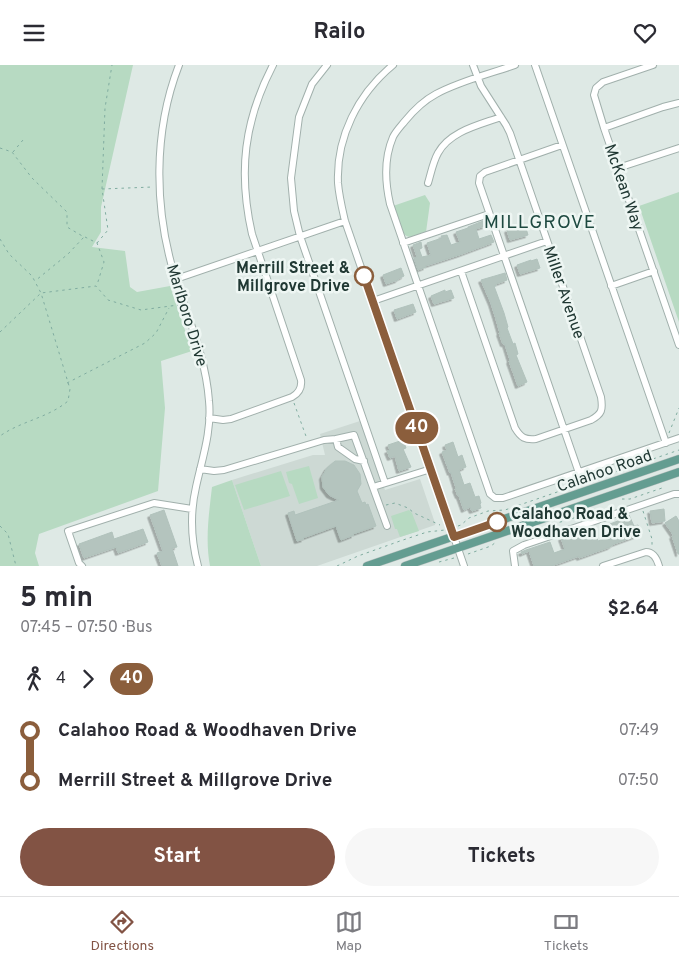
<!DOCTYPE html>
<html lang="en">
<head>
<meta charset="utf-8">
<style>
  :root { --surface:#fff; --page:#f7f7f7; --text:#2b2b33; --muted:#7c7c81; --line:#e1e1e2; --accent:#825344 }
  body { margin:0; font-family:Overpass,sans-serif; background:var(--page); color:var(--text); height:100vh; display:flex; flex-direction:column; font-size:19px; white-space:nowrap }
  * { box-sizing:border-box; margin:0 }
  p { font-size:16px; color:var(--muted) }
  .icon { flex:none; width:28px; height:28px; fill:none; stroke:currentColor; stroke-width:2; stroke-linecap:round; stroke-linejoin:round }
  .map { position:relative; height:501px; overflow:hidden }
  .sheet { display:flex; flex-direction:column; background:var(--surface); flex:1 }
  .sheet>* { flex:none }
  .badge { padding:0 10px; border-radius:16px; font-size:18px; line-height:32px }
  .map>.badge { position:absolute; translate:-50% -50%; box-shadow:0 0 0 2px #fff }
  .legs { display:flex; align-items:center; gap:8px; height:55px; padding:0 20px; font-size:16px }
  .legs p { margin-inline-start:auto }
  .head { display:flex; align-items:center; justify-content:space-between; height:85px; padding:0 20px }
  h1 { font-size:28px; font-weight:700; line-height:38px }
  .cta { display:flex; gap:10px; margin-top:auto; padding:10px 20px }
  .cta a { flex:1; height:58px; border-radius:30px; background:var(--accent); color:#fff; font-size:20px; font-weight:700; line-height:58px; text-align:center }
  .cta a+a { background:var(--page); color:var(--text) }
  ul { padding:0 20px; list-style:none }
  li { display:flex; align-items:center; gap:18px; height:50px; font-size:19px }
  li i { display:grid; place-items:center; width:8px; height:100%; margin:0 6px; background:currentColor }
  li i::after { content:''; width:12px; height:12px; margin:-6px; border:4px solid; border-radius:50%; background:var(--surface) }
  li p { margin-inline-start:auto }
  li:first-child i { background:linear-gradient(#0000 50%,currentColor 0) }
  li:last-child i { background:linear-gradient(currentColor 50%,#0000 0) }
  header { display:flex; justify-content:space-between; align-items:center; height:65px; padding:0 20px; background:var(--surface); font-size:22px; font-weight:700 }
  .tabs { display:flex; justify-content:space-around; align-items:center; height:70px; border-top:1px solid var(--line); background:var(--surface); font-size:14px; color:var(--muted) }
  .tabs a { display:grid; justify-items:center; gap:2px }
  .tabs .on { color:var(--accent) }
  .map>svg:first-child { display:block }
  .built { fill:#cdd9d4 }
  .green { fill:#b7dac2 }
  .building { fill:#b4c4be; stroke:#b1c2bc; filter:url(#shadow) }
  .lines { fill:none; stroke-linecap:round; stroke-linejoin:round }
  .minor-casing { stroke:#a1b0ac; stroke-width:8 }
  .major-casing { stroke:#bcc3c2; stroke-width:9 }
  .path { stroke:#80aca0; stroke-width:1; stroke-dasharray:2.5 4; stroke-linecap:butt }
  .minor { stroke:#fff; stroke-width:6 }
  .major { stroke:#649d91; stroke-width:8 }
  .line-1-casing { stroke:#fff; stroke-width:11 }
  .line-1 { stroke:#8b5e3c; stroke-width:8 }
  .stop-1-dot { fill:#fff; stroke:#8b5e3c; stroke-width:2.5 }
  .labels { text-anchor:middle; stroke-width:5; stroke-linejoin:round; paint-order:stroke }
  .street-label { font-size:16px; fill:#203833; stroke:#eef6f3 }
  .stop-label { font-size:16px; font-weight:bold; fill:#203833; stroke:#eef6f3; text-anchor:end }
  .quarter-label { font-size:19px; letter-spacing:1px; fill:#1d4940; stroke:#eef6f3 }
</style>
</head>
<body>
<header><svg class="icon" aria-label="menu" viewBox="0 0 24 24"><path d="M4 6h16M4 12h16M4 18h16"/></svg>Railo<svg class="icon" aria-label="heart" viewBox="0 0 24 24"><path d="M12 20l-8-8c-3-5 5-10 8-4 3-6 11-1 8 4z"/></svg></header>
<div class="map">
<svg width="679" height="501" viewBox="0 0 679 501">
  <defs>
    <filter id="shadow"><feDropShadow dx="-2.5" dy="2.5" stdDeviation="0" flood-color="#0004"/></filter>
  </defs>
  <rect width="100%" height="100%" fill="#dee9e5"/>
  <path class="built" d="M 360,356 L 385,425 L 420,414 L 435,458 L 435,460 L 317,501 L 261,501 L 232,415 L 313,390 L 325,390 L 320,369 Z"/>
  <path class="green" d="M 0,0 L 133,0 L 101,142 L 101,167 L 92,182 L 125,186 L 130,222 L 137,227 L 170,221 L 192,286 L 161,296 L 165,343 L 158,426 L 39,469 L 35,488 L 39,501 L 0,501 Z
    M 679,127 L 679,257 L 639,141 Z
    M 425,130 L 430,138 L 426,167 C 418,170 409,176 403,168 L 393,141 Z
    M 309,401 L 318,433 L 299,439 L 292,419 L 289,418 L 286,407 Z
    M 281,406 L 290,431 L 244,445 L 235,420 Z
    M 232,415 L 261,501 L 210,501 C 205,475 209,448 212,422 Z
    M 409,445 L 412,448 L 419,466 L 400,472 L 397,464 L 395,464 L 391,451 Z"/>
  <path class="building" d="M 483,156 L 485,161 L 476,164 L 479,174 L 491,170 L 494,177 L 459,190 L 425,201 L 426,202 L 418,205 L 414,193 L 417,192 L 413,180 L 421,177 L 422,183 L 419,184 L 422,192 L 431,190 L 427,178 L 442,173 L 441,171 L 447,170 L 451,180 L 460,177 L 456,167 L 468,163 L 468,162 Z
    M 525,160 L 528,170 L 510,175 L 507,165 Z
    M 537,194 L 540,203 L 520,209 L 517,200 L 531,195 L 531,196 Z
    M 401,203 L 404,211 L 398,214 L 398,215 L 386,219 L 383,210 Z
    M 505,208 L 507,215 L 496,219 L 496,221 L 494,221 L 504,248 L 508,262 L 507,263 L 513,279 L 515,278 L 518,289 L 516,290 L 527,317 L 518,321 L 509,296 L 510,295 L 505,279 L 503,279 L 499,268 L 500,268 L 496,254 L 491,238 L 481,215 Z
    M 445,225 L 445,227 L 451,225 L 454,233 L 434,239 L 431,231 Z
    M 413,239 L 416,247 L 397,254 L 394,245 Z
    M 403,375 L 406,383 L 403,384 L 411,402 L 399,406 L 395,391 L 390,393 L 387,386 L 390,385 L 388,380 Z
    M 453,377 L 458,392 L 462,390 L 466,402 L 459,405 L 464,420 L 470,418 L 475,432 L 479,431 L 481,438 L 480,439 L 481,443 L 472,446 L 470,442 L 464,445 L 459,431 L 458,431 L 455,424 L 456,423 L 451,407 L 450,408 L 442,387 L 447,385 L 445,380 Z
    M 335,396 L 345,396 L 354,400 L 360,409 L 361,419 L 357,426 L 362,438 L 365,437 L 366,440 L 368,439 L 376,461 L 353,469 L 354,470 L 341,475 L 336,461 L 303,473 L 304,474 L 297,476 L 288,448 L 294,446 L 295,450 L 339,435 L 329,430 L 323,422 L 322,412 L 327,403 Z
    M 664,444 L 665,456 L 652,458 L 650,446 Z
    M 164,445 L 177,482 L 172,483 L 178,501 L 162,501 L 157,488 L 163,486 L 150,450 Z
    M 629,450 L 634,461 L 638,460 L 641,469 L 636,470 L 636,471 L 614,479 L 610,482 L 579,493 L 579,491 L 551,501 L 534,501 L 529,486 L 522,489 L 521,487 L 526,485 L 550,477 L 554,488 L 565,484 L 561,473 L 568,470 L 569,472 L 588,466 L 591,475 L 597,473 L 598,476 L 614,471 L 610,459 L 623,454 L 622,452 Z
    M 676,451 L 679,456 L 679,489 L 678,489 L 672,471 L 674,471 L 665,458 Z
    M 143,464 L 148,477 L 118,488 L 116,482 L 84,493 L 79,479 L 112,467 L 114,474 Z"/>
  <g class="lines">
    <defs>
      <path id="minor" d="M 179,0 C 153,67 154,144 175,212 C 188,253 206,293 209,336 C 212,366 202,394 196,422 C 190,448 191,475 198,501
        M 327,0 L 312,19 L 299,52 L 291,113 L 294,146 L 300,171 L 385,418
        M 393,0 C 358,29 336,72 338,118 C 339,131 342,143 345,156 L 464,501
        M 515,0 C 489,9 460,16 436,29 C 423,36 414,45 405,56 C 401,61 396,66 393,72 C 384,93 385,117 390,139 L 490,429 L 495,433 L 503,433 L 679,373
        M 535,0 L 666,378
        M 653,0 L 603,17 L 596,23 L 594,30 L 604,63 L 679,280
        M 604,63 L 663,42 L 679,38
        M 562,80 L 485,107 L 480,111 L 479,118 L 579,408
        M 618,103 L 679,83
        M 428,118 C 431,108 433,97 438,88 C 450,66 479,60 501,52
        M 403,178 L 489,149
        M 461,206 L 515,363 C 521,373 525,375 536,374 L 591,355 C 602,349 603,345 601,332 L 510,68 L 506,60 L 481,21 L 473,0
        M 176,214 L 345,156
        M 611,221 L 654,206
        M 373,236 L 547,176
        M 209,353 L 223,355 L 231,354 L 292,332 C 299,328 302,323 301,315 L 252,169 C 238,107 244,56 273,0
        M 336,374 L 338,382 L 355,394 L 364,396
        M 200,404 L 214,406 L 224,405 L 324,375 L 336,374 L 354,370 L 387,461
        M 373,422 L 431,404
        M 82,501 L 79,498 L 68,466 L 154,438 L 192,444
        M 515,501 L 513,486 L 524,480 L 674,429 L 679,429
        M 603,501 L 646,487 C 654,487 657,494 659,501"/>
      <path id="major" d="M 367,501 L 679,394
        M 405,501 L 679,407"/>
    </defs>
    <use href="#minor" class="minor-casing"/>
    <use href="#major" class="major-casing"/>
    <path class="path" d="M 0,83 L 12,87 L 32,113 L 67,147 L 67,162 L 84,172 L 68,189 L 35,216
      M 13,87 L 23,75
      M 102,124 L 153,122
      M 85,172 L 97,178 L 104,197 L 97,220
      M 0,174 L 9,189 L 32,211 L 41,228 L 70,324 L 68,336 C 48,353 21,356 0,371
      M 97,178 L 108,165 L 102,124 L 105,43 L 112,0
      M 0,267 L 41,228 L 96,221 L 108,235 L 141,245 L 178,240
      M 67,318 L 145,278 L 156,268 L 169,243
      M 294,338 L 307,374
      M 669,368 L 679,343
      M 622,434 L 630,434 L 662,423 L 663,426
      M 386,440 L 395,438 L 408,443 L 414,448 L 440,460
      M 643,446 L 652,474 L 652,483
      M 547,460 C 561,457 576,454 588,446
      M 0,461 L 8,469 L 16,501
      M 458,461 L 461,460 L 469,453 L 488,446 L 505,445 L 679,385
      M 468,489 L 491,481 L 496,477
      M 439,497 L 454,493
      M 337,501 L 358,491 L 400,476 L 427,467 L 445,465"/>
    <use href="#minor" class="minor"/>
    <use href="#major" class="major"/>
  </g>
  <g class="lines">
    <defs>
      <path id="line-1" d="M 364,211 L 454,472 L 497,457"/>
    </defs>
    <use href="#line-1" class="line-1-casing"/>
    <use href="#line-1" class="line-1"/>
  </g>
  <g class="stop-1-dot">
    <circle cx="364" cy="211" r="9"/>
    <circle cx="497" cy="457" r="9"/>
  </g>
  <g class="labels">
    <g class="street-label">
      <text transform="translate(625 122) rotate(71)" y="6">McKean Way</text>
      <text transform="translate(565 227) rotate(71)" y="6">Miller Avenue</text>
      <text transform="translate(188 250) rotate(73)" y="6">Marlboro Drive</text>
      <text transform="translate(604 405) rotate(-19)" y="6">Calahoo Road</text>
    </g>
    <g class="stop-label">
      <text x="350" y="208">Merrill Street &amp;<tspan x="350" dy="18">Millgrove Drive</tspan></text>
      <text x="511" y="454" text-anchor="start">Calahoo Road &amp;<tspan x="511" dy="18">Woodhaven Drive</tspan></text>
    </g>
    <g class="quarter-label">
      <text x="540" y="163">MILLGROVE</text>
    </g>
  </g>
</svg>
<b class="badge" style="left:417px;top:363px;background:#8b5e3c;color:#fff">40</b>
</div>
<section class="sheet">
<div class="head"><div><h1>5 min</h1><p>07:45 – 07:50 · Bus</p></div><b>$2.64</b></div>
<div class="legs"><svg class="icon" aria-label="walk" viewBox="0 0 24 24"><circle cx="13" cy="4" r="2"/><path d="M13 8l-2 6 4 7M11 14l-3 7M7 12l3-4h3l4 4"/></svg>4<svg class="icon" aria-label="forward" viewBox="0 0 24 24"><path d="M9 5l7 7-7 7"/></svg><b class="badge" style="background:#8b5e3c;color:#fff">40</b></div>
<ul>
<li><i style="color:#8b5e3c"></i><b>Calahoo Road &amp; Woodhaven Drive</b><p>07:49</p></li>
<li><i style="color:#8b5e3c"></i><b>Merrill Street &amp; Millgrove Drive</b><p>07:50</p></li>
</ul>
<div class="cta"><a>Start</a><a>Tickets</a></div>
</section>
<nav class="tabs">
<a class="on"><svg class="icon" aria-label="directions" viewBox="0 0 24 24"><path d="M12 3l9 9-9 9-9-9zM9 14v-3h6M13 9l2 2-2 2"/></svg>Directions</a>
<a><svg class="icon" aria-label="map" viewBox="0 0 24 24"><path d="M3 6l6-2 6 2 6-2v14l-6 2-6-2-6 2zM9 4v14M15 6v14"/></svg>Map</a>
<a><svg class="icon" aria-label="tickets" viewBox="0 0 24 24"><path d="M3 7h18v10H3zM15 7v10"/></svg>Tickets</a>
</nav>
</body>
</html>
